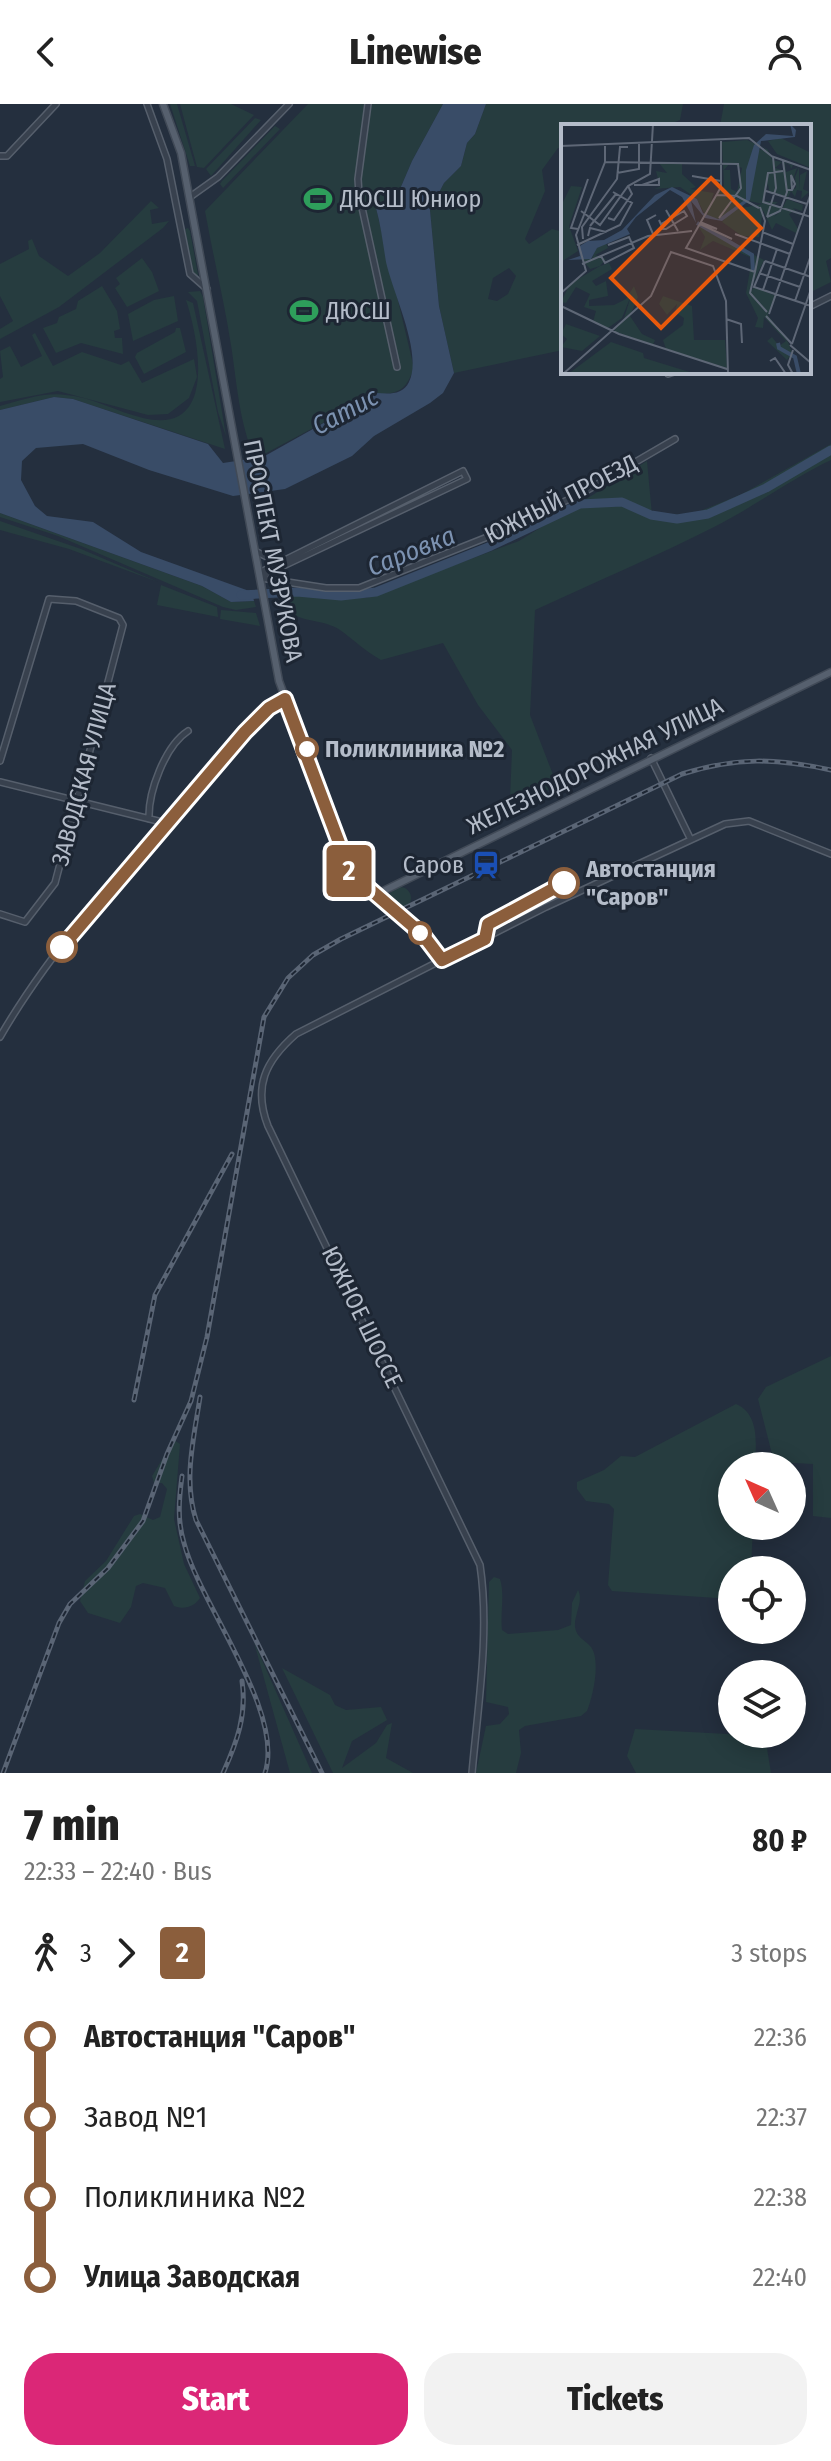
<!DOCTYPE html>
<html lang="en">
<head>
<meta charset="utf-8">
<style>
  :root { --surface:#fff; --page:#f2f2f2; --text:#222; --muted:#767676; --accent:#db2777 }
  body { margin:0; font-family:"Fira Sans Condensed",sans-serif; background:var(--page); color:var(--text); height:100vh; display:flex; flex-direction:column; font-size:30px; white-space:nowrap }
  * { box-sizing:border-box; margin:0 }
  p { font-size:26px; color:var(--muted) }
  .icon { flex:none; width:44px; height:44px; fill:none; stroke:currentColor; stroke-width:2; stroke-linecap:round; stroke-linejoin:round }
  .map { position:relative; height:1669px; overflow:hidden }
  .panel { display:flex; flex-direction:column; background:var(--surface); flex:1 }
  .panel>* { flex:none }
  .badge { padding:0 16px; border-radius:6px; font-size:28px; line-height:52px }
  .needle { width:52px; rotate:315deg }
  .buttons { position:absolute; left:718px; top:1348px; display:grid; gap:16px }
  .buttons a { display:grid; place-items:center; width:88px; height:88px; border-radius:50%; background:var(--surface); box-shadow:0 4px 20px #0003; font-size:40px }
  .map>.badge { position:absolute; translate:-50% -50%; box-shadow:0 0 0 4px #fff }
  .legs { display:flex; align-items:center; gap:12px; height:88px; padding:0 24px; font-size:26px }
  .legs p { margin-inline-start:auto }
  .summary { display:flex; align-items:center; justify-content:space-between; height:136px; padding:0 24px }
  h1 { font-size:44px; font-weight:800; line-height:60px }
  .button { display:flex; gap:16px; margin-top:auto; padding:16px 24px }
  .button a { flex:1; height:92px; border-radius:32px; background:var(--accent); color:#fff; font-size:32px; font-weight:800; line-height:92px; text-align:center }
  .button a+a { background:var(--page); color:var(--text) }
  ul { padding:0 24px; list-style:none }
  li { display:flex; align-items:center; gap:28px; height:80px; font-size:30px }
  li i { display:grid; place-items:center; width:12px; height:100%; margin:0 10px; background:currentColor }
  li i::after { content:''; width:20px; height:20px; margin:-10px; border:6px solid; border-radius:50%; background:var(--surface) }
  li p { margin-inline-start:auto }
  li:first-child i { background:linear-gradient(#0000 50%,currentColor 0) }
  li:last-child i { background:linear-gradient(currentColor 50%,#0000 0) }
  header { display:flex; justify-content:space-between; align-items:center; height:104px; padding:0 24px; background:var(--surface); font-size:36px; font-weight:800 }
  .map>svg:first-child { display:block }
  .green { fill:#263c3f; fill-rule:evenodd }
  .water { fill:#394c67 }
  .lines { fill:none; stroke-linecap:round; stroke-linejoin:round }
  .river { stroke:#394c67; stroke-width:9 }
  .minor-casing { stroke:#565f6c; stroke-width:8 }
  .major-casing { stroke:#414a57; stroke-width:9 }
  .minor { stroke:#38414e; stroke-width:5 }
  .major { stroke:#56606e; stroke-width:6 }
  .rail-casing { stroke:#5a6575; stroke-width:5 }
  .rail { stroke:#1d2633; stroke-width:2; stroke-dasharray:6; stroke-linecap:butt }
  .line-1-casing { stroke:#fff; stroke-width:18 }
  .line-1 { stroke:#8b5e3c; stroke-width:12 }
  .stop-1-dot { fill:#fff; stroke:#8b5e3c; stroke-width:4 }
  .labels { text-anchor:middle; stroke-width:6; stroke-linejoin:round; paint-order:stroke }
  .poi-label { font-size:24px; fill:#b4bcc9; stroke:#1d2633; text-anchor:start }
  .street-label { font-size:24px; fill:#b4bcc9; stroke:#1d2633 }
  .stop-label { font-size:24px; font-weight:bold; fill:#b4bcc9; stroke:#1d2633; text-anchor:start }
  .water-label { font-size:26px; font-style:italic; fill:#7c92b1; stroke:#1d2633 }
  .inset-river { fill:none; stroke:#394c67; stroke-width:4 }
  .inset-road { fill:none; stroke:#5e6776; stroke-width:2 }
  .view { fill:#e8590c; fill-opacity:0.15; stroke:#e8590c; stroke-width:4 }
  .inset-edge { fill:none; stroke:#b4bcc9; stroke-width:4 }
</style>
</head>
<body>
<header><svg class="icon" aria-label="back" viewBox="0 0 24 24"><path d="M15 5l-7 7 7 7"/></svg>Linewise<svg class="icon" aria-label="person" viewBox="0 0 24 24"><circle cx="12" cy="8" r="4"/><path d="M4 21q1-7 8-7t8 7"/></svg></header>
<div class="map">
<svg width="831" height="1669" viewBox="0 0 831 1669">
  <rect width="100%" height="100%" fill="#242f3e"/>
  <path class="green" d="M 170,0 L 177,0 L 195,62 L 190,62 Z
    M 180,0 L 231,0 L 254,11 L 204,64 L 197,63 Z
    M 308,0 L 443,0 L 412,57 L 391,106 L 376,104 L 414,264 C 406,286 399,290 377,290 L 255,355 C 239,318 237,280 231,241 C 224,196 213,152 205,107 Z
    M 486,0 L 683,0 L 680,16 L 665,22 L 563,22 L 563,45 L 558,44 L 542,66 L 545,87 L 525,135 L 529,140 L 552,125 L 563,128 L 563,246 L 454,269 L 439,202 L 430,106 L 444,79 L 461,62 L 467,39 L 475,30 ZM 509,164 L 516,172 L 508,190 L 497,197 L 488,195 L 493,174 Z
    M 724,0 L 831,0 L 831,154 L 826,157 L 831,178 L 809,189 L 809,22 L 720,22 Z
    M 255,14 L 261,16 L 211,72 L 206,65 Z
    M 275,22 L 280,25 L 223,84 L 220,80 L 222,77 Z
    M 151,97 L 159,104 L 150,106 L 152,120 L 169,117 L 163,124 L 59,203 L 0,235 L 0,225 L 13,217 L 0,192 L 0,160 L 29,145 L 28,137 L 32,135 L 39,152 L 68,172 L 100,149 Z
    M 188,124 L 190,127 L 199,176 L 193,171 L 185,125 Z
    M 142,154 L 152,168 L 159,187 L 127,203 L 115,184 L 120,180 L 116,174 Z
    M 102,182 L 117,207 L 120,225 L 114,227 L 115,234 L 122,234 L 123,250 L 81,239 L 56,249 L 43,224 L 57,219 L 59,213 L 76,205 L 78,197 Z
    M 200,187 L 203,193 L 226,332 L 218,308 L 197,197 L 188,188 Z
    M 174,192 L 178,217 L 133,237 L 128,210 L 154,196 Z
    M 186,196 L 193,199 L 225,345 L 73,295 L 54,293 L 0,306 L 0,302 C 22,296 44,288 66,291 C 92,293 117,308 143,314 C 218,332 199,236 186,196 Z
    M 176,224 L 180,224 L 186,248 L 144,270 L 135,253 L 137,249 L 175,228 Z
    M 35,229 L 53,262 L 82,248 L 121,261 L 129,257 L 142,279 L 194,255 L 197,273 L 189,294 L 168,310 L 148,311 L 58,287 L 0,298 L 0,275 L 3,273 L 0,247 L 10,242 L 21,263 L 42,252 L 32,231 Z
    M 831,340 L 831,356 C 791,375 754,403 714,423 C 655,453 595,478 535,506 L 530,611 L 557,681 L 523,700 L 510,695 L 512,646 L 478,601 L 443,539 L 381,556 C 365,547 354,536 340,526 C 324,515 302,519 286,506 L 285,497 L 289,489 L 366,494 L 519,437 L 647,357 L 652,411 L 693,410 L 742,390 Z
    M 0,409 L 202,482 L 231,498 L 254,497 L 256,503 L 236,506 L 223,503 L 58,432 L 0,413 Z
    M 0,417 L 81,445 L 158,478 L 69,445 L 0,426 Z
    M 161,481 L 217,503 L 218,513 L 157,501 Z
    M 221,506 L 256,509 L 260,522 L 220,515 Z
    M389 794a11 11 0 1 1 22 0a11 11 0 1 1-22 0Z
    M 831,1252 L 831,1414 L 813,1412 L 813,1360 L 774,1358 L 758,1295 L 766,1283 Z
    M 736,1300 C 760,1310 756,1341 755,1362 L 732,1362 L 732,1422 L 753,1422 L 751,1466 L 732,1466 L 732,1495 L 612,1487 L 608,1481 L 614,1405 L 609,1400 L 586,1397 L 577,1385 L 577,1378 L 604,1366 L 621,1352 L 635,1353 Z
    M 174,1336 L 180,1340 L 174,1415 L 184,1460 L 200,1494 C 194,1503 184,1506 174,1502 L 165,1484 L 143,1479 L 136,1482 L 131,1503 L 120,1519 L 88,1509 L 80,1497 L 85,1477 L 106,1457 L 134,1412 L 140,1410 L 153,1416 L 160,1413 L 167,1385 L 162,1379 L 154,1379 L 152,1372 Z
    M 494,1473 L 500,1475 C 505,1491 500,1509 502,1526 L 508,1530 L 558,1526 L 571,1521 L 572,1499 L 578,1486 C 584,1497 574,1510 575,1523 C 577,1534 584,1535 591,1543 C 601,1557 593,1592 587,1607 L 581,1612 L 525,1622 L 519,1626 L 521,1649 L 516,1669 L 476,1669 L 486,1622 L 500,1620 L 509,1610 L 508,1603 L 486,1598 L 489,1478 Z
    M 254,1538 L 312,1669 L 290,1669 Z
    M 282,1564 L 330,1591 L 335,1601 L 346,1606 L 381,1603 L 387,1616 L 352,1637 L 342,1664 L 376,1639 L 387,1621 L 392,1619 L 386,1654 L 413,1669 L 333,1669 Z
    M 635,1625 L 765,1632 L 771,1669 L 636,1669 L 627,1652 Z"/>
  <path class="water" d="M 443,0 L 486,0 L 475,30 L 467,39 L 461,62 L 444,79 L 430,106 L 439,202 L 454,269 L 443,289 L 430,299 L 374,332 L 352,352 L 285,385 L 233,392 L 149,366 L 83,340 L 36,344 L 22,357 L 21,376 L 35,402 L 47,412 L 93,418 L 141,448 L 252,488 L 254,497 L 231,498 L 202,482 L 0,409 L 0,306 L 54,293 L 73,295 L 208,340 L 223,359 L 263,353 L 377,289 C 389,290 403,291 409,278 C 423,249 393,190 386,158 C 383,140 381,122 376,104 L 391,106 L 412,57 Z"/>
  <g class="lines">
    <path class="river" d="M 241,491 L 297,488 L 341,492 L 376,488 L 491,442 L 580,400 L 622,398 L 651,411 L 677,415 L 708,410 L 766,384 L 831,346"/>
    <defs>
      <path id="minor" d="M 147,0 L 167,55 L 190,170 L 207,185
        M 368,0 L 358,75 L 359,90 L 397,263
        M 0,52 L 7,52 L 56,0
        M 190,93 L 218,73 L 289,0
        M 809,203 L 831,192
        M 668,270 L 674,268
        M 255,447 L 271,455 L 282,455
        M 259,469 L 463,367 L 467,375 L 260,473
        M 261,474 L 326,484 L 359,484 L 505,426 L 584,388 L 675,335
        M 651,654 L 690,734
        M 0,657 L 49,495 L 76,497 L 119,514 L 123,521 L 55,779 L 25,818 L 0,810
        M 0,678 L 166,719
        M 149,715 C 148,688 165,642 188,627
        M 375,791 L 423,831 L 442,856
        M 0,933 C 53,841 129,760 200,681 C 226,651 250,614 285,595
        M 472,1669 C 478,1601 490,1528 480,1461 L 268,1022 C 253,983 265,957 296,930 L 546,803 L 725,720 L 749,717 L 831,750"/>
      <path id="major" d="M 163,0 L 181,49 L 279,577 L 347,761 L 357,776 L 375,791 L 831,568"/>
    </defs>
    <use href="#minor" class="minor-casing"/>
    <use href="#major" class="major-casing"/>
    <use href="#minor" class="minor"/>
    <use href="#major" class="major"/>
    <defs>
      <path id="rail" d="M 200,1293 C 194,1334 183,1375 196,1416 L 322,1669
        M 134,1296 L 155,1191 L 232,1050
        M 182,1372 C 179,1395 177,1416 184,1439 C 200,1501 285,1607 265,1669
        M 3,1669 L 59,1519 L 70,1500 L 108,1464 L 143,1417 L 167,1350 L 191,1297 L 207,1233 L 264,913 L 288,874 L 313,851 L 341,835 L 682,670 C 737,653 775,654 831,666
        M 223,1669 C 237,1638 247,1611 242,1577"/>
    </defs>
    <use href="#rail" class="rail-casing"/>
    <use href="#rail" class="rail"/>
  </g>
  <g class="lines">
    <defs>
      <path id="line-1" d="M 62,843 L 245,628 L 269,604 L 285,595 L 350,768 L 423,831 L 442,856 L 485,835 L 488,820 L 564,779"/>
    </defs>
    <use href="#line-1" class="line-1-casing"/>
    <use href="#line-1" class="line-1"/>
  </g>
  <defs>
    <symbol id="stadium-bare" viewBox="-9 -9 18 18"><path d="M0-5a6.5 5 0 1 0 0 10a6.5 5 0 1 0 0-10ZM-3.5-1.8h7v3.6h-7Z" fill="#2e9e5b" stroke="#1d2633" stroke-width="2.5" paint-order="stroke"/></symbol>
    <symbol id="station-bare" viewBox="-9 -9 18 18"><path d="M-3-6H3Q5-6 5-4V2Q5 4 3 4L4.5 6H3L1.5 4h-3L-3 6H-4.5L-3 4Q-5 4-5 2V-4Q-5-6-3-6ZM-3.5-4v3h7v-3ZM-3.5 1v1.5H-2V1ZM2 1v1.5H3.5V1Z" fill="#1a4fb4" stroke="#1d2633" stroke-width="2.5" paint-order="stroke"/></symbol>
  </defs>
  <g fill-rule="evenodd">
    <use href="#stadium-bare" x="298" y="75" width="40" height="40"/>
    <use href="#stadium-bare" x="284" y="187" width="40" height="40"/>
    <use href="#station-bare" x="466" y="741" width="40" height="40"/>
  </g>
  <g class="stop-1-dot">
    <circle cx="307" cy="645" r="10"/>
    <circle cx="564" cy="779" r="14"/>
    <circle cx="420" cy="829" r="10"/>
    <circle cx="62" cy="843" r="14"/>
  </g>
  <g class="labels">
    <g class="poi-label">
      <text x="340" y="103">ДЮСШ Юниор</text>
      <text x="326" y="215">ДЮСШ</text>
      <text x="464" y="769" text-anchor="end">Саров</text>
    </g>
    <g class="street-label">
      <text transform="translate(561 395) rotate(-27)" y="8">ЮЖНЫЙ ПРОЕЗД</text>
      <text transform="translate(273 447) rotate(79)" y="8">ПРОСПЕКТ МУЗРУКОВА</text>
      <text transform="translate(595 662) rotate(-26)" y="8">ЖЕЛЕЗНОДОРОЖНАЯ УЛИЦА</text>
      <text transform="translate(84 670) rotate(-75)" y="8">ЗАВОДСКАЯ УЛИЦА</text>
      <text transform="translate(362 1213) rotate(64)" y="8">ЮЖНОЕ ШОССЕ</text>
    </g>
    <g class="stop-label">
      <text x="325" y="653">Поликлиника №2</text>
      <text x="586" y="773">Автостанция<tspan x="586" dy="28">"Саров"</tspan></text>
    </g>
    <g class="water-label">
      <text transform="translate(345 307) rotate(-28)" y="9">Сатис</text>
      <text transform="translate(411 447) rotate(-22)" y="9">Саровка</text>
    </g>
  </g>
  <g transform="translate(561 20)">
    <rect width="250" height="250" fill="#242f3e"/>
    <path d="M 220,14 L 250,29 L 250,44 L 216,30 L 207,17 ZM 186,16 L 195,20 L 185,75 L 158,96 L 144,91 L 136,75 L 119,63 L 93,65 L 99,63 L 95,47 L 106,49 L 98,39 L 121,40 L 121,50 L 135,63 L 129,65 L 153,69 L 150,77 L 163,62 L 161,18 ZM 169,39 L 181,44 L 176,68 L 170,65 L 169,46 L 163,46 ZM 199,20 L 207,26 L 211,36 L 221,38 L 214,44 L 224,47 L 222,38 L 232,41 L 230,45 L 229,41 L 224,39 L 225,48 L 236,44 L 228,67 L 235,64 L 234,53 L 238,43 L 238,66 L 239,51 L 246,47 L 242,65 L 248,68 L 240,75 L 241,67 L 236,66 L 234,73 L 230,67 L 227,73 L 208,67 L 207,60 L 201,77 L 217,78 L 213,81 L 220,84 L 213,93 L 220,87 L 226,75 L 242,81 L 241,87 L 232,84 L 240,93 L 233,87 L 228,90 L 237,105 L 233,115 L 235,109 L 215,99 L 211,106 L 202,86 L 198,113 L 181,112 L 161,98 L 170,86 L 202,80 L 188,77 L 196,26 L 205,25 ZM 10,62 L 21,63 L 8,102 L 17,127 L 0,138 L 0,82 ZM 137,102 L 203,136 L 190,163 L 193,171 L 191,166 L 193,163 L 215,172 L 207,191 L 227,218 L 231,229 L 226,236 L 206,217 L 211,213 L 218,222 L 225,217 L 203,193 L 202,204 L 194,203 L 197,194 L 185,169 L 191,134 L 152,117 L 139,126 L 144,113 ZM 45,119 L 47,124 L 34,131 L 45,135 L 39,142 L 48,139 L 51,145 L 31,157 L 35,162 L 45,157 L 47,172 L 28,176 L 28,182 L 53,181 L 65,175 L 73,162 L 77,173 L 69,192 L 81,210 L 94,216 L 92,221 L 53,207 L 63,194 L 71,169 L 61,194 L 47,204 L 32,198 L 35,187 L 23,183 L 29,170 L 15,163 L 5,179 L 0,178 L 9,160 L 39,142 L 29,145 L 20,134 L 31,135 L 34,125 ZM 102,172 L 131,182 L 133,216 L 164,216 L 166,244 L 105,225 L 102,216 L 122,201 L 123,194 L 114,188 L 116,180 L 106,191 L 98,180 ZM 5,200 L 39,212 L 21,227 L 0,223 L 6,215 L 0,210 ZM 50,218 L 82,229 L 83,234 L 135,250 L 7,250 Z" fill="#263c3f" fill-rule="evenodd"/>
    <path d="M 229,0 L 235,6 L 234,13 L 200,17 L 189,76 L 161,97 L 144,94 L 130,77 L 135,99 L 121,73 L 109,66 L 75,93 L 66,105 L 69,110 L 36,124 L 30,135 L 7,136 L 19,132 L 17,123 L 27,117 L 43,116 L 61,106 L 94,71 L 111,63 L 136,75 L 142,89 L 157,95 L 185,75 L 185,46 L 193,21 L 205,10 L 232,12 Z" fill="#394c67"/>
    <path class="inset-river" d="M 136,99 L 191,131 L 192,147M 217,219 L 218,224 L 234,233 L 238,250"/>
    <path class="inset-road" d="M 160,15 L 160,63 L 125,124 L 194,148 L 189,169 L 206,188M 0,22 L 188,14 L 213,34M 210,32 L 250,46M 44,38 L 177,40 L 180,64 L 158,94M 56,49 L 78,45 L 78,19M 131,52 L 160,57M 73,61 L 98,61 L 98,55 L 81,61M 226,66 L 231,66 L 234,60 L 230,51 L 231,65M 205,67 L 246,80M 156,71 L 176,72 L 198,84M 202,78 L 250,93M 202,79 L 207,49 L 222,47M 105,86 L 117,107M 20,87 L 39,101 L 67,62 L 89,50 L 92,0M 206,93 L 219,87 L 226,68 L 222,37M 206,93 L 215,64 L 212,33M 47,94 L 53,96 L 71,70 L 67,62M 98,96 L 102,105 L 105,105 L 126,92 L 123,87 L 100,100M 139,98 L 156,105 L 139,99M 139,100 L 171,115M 29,102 L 55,70M 17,105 L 10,104 L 27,55M 201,108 L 232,120M 92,110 L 86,96 L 95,91M 174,110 L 229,130M 27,112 L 29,104 L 45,108M 22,115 L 21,103 L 56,55 L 59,23 L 67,23M 16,121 L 59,101 L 71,79 L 52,68M 40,132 L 44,139 L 73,124 L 68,113 L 47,121M 204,137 L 193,163 L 250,182M 204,137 L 250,153M 21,140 L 87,112 L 131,107M 194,148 L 204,97 L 199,83M 198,149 L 239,163M 202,166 L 216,125M 0,169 L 25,147 L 15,111 L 44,38 L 44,20M 234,177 L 250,131M 0,182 L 58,210 L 166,245M 208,190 L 250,69M 205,192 L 231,220M 165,195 L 180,200 L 181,219M 231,220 L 250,165M 229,221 L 250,239M 209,237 L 214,234 L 225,250M 2,250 L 90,172 L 110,128 L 152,142 L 165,177 L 167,250M 232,250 L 227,241 L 232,226"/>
    <path class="view" d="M 150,54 L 200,104 L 100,204 L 50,154 Z"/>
    <rect width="250" height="250" class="inset-edge"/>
  </g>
</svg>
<div class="buttons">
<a><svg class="needle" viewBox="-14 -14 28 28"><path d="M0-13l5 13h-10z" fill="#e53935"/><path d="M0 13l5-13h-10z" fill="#767676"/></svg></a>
<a><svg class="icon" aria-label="locate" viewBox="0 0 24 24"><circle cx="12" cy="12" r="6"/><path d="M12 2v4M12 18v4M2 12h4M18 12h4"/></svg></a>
<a><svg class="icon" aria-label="layers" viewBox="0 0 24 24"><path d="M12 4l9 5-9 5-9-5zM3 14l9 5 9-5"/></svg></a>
</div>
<b class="badge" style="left:349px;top:767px;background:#8b5e3c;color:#fff">2</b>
</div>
<section class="panel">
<div class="summary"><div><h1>7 min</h1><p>22:33 – 22:40 · Bus</p></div><b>80 ₽</b></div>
<div class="legs"><svg class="icon" aria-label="walk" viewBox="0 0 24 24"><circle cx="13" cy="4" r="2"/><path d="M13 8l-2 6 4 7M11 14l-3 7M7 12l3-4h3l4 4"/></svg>3<svg class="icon" aria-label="forward" viewBox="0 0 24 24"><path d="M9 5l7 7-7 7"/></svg><b class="badge" style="background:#8b5e3c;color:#fff">2</b><p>3 stops</p></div>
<ul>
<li><i style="color:#8b5e3c"></i><b>Автостанция &quot;Саров&quot;</b><p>22:36</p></li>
<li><i style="color:#8b5e3c"></i><span>Завод №1</span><p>22:37</p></li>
<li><i style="color:#8b5e3c"></i><span>Поликлиника №2</span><p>22:38</p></li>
<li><i style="color:#8b5e3c"></i><b>Улица Заводская</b><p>22:40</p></li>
</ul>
<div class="button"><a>Start</a><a>Tickets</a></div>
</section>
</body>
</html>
